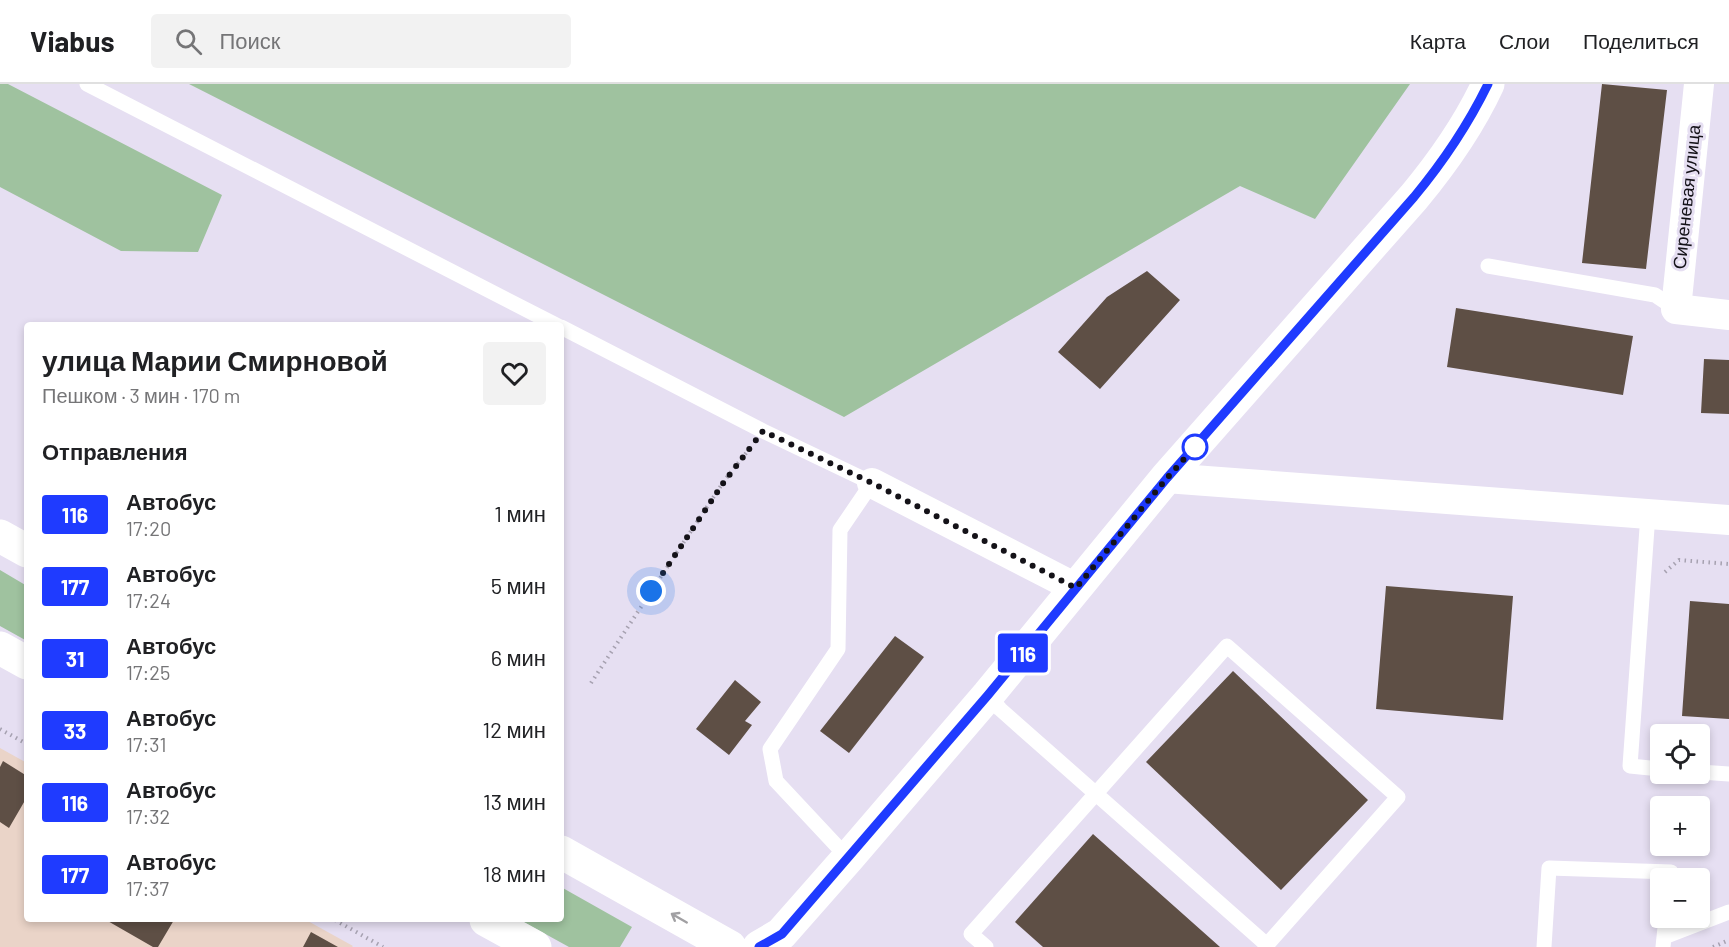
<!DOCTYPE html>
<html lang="ru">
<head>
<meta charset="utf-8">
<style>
  :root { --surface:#fff; --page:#f2f2f2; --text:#202124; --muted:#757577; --line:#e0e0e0 }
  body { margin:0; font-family:Barlow,sans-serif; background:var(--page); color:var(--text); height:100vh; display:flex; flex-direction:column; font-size:22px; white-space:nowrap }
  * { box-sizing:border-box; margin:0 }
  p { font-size:20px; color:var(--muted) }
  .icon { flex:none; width:33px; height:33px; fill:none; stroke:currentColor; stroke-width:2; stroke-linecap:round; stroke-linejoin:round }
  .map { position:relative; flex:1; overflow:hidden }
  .side { position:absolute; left:24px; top:238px; width:540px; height:600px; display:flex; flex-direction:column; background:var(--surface); border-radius:6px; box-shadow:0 3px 9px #0003 }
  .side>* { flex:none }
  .badge { padding:0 12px; border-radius:4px; font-size:21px; line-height:39px }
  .fabs { position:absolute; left:1650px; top:640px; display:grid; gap:12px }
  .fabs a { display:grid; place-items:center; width:60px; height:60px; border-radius:6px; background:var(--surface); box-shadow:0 3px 9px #0003; font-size:30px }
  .you { position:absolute; width:30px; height:30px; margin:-15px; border:4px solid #fff; border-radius:50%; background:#1a73e8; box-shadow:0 0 0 9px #1a73e833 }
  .map>.badge { position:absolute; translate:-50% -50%; box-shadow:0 0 0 3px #fff }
  h2 { padding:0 18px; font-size:22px; line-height:54px }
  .round { display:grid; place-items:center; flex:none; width:63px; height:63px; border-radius:6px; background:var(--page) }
  .overview { display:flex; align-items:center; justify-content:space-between; height:102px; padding:0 18px }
  h1 { font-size:28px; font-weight:800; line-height:45px }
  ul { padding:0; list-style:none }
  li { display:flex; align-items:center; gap:18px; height:72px; padding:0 18px }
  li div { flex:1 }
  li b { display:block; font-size:22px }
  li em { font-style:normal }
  li .badge { min-width:66px; font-weight:700; text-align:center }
  header { display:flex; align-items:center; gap:36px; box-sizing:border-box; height:84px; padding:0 30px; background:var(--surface); border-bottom:2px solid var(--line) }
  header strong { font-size:28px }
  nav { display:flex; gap:33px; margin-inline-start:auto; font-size:21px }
  .search { width:420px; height:54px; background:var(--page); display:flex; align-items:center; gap:15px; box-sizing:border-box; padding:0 21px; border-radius:6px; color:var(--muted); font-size:22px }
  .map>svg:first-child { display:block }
  .industrial { fill:#ead4c8 }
  .green { fill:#9fc29f }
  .building { fill:#5e4f45 }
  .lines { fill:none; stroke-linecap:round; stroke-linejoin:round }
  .path { stroke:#a6a1b0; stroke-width:4; stroke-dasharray:1.5 4.5; stroke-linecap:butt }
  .lane { stroke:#fff; stroke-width:15 }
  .street { stroke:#fff; stroke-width:30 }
  .secondary { stroke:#fff; stroke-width:33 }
  .oneway { stroke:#a1a0a3 }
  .line-casing { stroke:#fff; stroke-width:14 }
  .line { stroke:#1f3bff; stroke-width:9 }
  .walk { stroke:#141218; stroke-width:6; stroke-dasharray:0 10.8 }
  .stop-dot { fill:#fff; stroke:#1f3bff; stroke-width:3 }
  .labels { text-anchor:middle; stroke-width:6; stroke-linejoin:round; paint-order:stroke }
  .street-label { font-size:18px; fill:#141218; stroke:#e6dff2 }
</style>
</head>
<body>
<header>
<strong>Viabus</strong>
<div class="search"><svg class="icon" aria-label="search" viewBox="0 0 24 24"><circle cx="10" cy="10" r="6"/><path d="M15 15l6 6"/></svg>Поиск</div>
<nav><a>Карта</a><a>Слои</a><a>Поделиться</a></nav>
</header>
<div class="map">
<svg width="1729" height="863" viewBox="0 0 1729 863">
  <rect width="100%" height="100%" fill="#e6dff2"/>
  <path class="industrial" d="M 0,664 L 27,679 L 27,836 L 306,836 L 353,862 L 352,863 L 0,863 Z"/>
  <path class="green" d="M 0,0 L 8,0 L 222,111 L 198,168 L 121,167 L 0,103 Z
    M 189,0 L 1410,0 L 1315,135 L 1240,102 L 844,333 Z
    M 0,486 L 27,502 L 27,557 L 0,542 Z
    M 561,803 L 632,843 L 620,863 L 569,863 L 520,836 L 561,836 Z"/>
  <path class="building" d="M 1602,0 L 1667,6 L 1646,185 L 1582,179 Z
    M 1147,187 L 1180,216 L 1100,305 L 1058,268 L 1107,213 Z
    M 1456,224 L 1633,252 L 1623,311 L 1447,283 Z
    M 1704,275 L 1729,276 L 1729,330 L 1701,329 Z
    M 1386,502 L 1513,512 L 1503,636 L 1376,625 Z
    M 1690,517 L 1729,520 L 1729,635 L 1682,632 Z
    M 895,552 L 924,573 L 849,669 L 820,647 Z
    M 1233,587 L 1368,716 L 1281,806 L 1146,678 Z
    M 735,596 L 761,618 L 745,637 L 752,641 L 729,671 L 696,645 Z
    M 3,677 L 27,692 L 27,713 L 9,744 L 0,738 L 0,683 Z
    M 1093,750 L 1220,863 L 1043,863 L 1015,838 Z
    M 106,836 L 174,836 L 158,863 L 153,863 Z
    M 311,848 L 338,863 L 303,863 Z"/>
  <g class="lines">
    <path class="path" d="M 1665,488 L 1679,476 L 1729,480
      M 591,599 L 724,397 L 750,364
      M 0,645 L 27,660
      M 335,836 L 383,863
      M 1713,863 L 1729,856"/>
    <path class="lane" d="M 87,0 L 558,242
      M 1488,182 L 1655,211 L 1676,225
      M 561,243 L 763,347 L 872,399 L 840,446 L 838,565 L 770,665 L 776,697 L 848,774
      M 1648,430 L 1630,682 L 1660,685
      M 988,611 L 1000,625 L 1267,861
      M 1700,688 L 1729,690
      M 1664,853 L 1666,834
      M 986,863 L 971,850 L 1227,562 L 1398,713 L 1265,863
      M 1544,863 L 1549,784 L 1671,788 L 1670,795
      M 1663,863 L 1664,853 L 1729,828"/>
    <path class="street" d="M 1699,0 L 1676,225 L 1729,231
      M 1166,394 L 1729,436
      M 872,399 L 1076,504"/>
    <path class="secondary" d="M 0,452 L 27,467
      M 0,564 L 27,579
      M 561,768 L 730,863
      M 486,836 L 535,863
      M 759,863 L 781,850 L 848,774 L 988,611 L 1166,394 L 1414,113 C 1443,78 1469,41 1488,0"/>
  </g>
  <defs><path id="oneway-shaft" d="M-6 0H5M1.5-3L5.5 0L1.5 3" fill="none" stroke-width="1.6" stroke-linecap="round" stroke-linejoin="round" transform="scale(1.5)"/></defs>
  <use class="oneway" href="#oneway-shaft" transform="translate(679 834) rotate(-150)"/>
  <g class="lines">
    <defs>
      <path id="line" d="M 759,863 L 782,850 L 988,611 L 1167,394 L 1414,113 C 1443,78 1468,41 1488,0"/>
    </defs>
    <use href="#line" class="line-casing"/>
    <use href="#line" class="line"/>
    <path class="walk" d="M 651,507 L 724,398 L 763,347 L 872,399 L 1076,504 L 1167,394 L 1195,363"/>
  </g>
  <circle class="stop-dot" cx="1195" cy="363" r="12"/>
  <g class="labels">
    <g class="street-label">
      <text transform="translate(1687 113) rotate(-84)" y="6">Сиреневая улица</text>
    </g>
  </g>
</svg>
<div class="fabs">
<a><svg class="icon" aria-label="locate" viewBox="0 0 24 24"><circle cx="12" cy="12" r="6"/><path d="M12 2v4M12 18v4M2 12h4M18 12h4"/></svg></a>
<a>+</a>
<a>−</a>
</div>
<div class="you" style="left:651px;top:507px"></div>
<b class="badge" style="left:1023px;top:569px;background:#1f3bff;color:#fff">116</b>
<section class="side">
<div class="overview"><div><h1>улица Марии Смирновой</h1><p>Пешком · 3 мин · 170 m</p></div><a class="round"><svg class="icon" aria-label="heart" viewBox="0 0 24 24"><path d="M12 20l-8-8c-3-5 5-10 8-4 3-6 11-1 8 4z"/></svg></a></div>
<h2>Отправления</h2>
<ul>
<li><span class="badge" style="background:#1f3bff;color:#fff">116</span><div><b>Автобус</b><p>17:20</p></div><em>1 мин</em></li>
<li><span class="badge" style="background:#1f3bff;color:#fff">177</span><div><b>Автобус</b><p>17:24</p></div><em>5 мин</em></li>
<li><span class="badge" style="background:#1f3bff;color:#fff">31</span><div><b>Автобус</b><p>17:25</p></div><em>6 мин</em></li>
<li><span class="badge" style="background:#1f3bff;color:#fff">33</span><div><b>Автобус</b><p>17:31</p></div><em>12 мин</em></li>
<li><span class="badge" style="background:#1f3bff;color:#fff">116</span><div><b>Автобус</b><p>17:32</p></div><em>13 мин</em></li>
<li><span class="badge" style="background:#1f3bff;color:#fff">177</span><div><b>Автобус</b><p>17:37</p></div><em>18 мин</em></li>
</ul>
</section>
</div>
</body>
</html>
